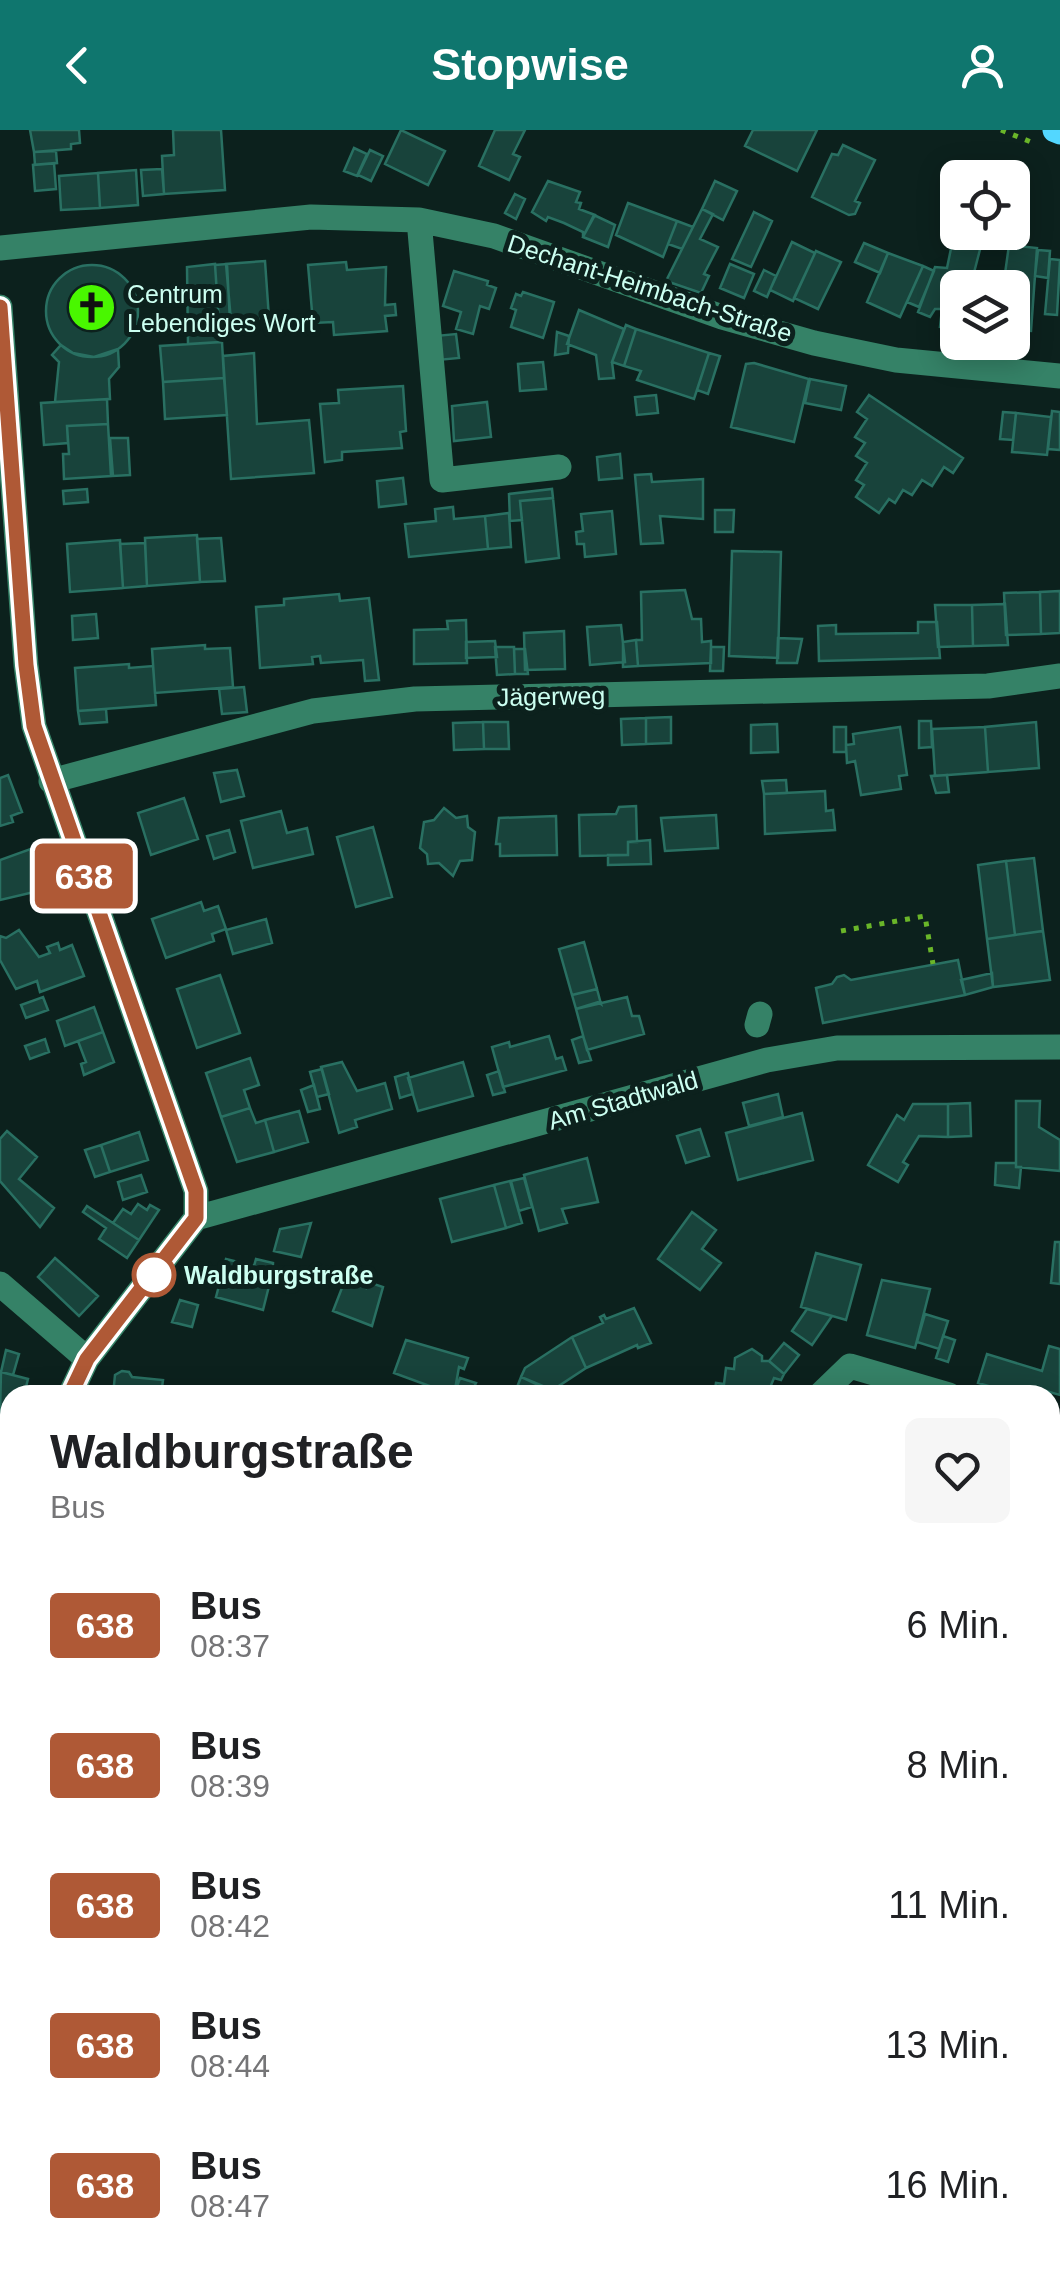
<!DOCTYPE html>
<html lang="de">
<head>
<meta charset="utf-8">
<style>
  :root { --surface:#fff; --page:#f6f6f6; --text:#202124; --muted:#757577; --accent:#0f766e }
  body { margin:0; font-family:Arial,sans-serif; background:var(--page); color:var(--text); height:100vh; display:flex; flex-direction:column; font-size:38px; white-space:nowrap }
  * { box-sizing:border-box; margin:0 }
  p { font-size:32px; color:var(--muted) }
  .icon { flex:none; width:55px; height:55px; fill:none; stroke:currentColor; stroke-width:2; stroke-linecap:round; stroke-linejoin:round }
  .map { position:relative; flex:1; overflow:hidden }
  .drawer { position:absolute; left:0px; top:1255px; width:1060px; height:892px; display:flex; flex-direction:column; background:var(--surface); border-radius:30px 30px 0 0; box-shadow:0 5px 25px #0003 }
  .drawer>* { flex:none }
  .badge { padding:0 20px; border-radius:8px; font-size:35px; line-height:65px }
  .fabs { position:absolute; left:940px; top:30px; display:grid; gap:20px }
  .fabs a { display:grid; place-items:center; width:90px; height:90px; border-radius:15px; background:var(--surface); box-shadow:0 5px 25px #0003; font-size:50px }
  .map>.badge { position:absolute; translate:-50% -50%; box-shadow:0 0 0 5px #fff }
  .round { display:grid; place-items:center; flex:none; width:105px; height:105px; border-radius:15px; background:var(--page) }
  .overview { display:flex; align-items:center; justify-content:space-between; height:170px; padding:0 50px }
  h1 { font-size:48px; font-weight:700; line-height:75px }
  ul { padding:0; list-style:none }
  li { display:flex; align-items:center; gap:30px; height:140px; padding:0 50px }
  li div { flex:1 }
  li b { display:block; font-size:38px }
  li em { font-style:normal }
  li .badge { min-width:110px; font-weight:700; text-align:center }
  header { display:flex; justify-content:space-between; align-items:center; height:130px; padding:0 50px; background:var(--accent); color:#fff; font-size:45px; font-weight:700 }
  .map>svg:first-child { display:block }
  .building { fill:#18433b; stroke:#297062; stroke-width:2.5 }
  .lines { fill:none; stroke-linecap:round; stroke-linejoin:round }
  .path { stroke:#6ab629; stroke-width:5; stroke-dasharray:5 8; stroke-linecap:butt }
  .minor { stroke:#358267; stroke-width:25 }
  .major { stroke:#53d7ff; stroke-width:25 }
  .line-casing { stroke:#fff; stroke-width:22 }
  .line { stroke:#af5936; stroke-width:15 }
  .stop-dot { fill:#fff; stroke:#af5936; stroke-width:5 }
  .labels { text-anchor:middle; stroke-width:10; stroke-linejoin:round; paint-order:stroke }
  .street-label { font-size:25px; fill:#ccfff1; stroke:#0c211d }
  .poi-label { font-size:25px; fill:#ccfff1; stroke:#0c211d; text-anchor:start }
  .stop-label { font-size:25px; font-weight:bold; fill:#ccfff1; stroke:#0c211d; text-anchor:start }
</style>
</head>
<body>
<header><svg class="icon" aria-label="back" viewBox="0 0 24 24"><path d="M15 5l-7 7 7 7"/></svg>Stopwise<svg class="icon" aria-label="person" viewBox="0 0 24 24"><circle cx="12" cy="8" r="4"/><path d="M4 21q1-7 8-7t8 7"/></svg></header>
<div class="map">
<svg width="1060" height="2146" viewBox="0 0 1060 2146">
  <rect width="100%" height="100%" fill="#0c211d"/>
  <path class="building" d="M 30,0 L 79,0 L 80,13 L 71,14 L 71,19 L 34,22 Z
    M 173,0 L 221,0 L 225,60 L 164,64 L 162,26 L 174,25 Z
    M 401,0 L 445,21 L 428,55 L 385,34 Z
    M 495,0 L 525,0 L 513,24 L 520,27 L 509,50 L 479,36 Z
    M 753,0 L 817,0 L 797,41 L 745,16 Z
    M 843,15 L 875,30 L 855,71 L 860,73 L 855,84 L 849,85 L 812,67 L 832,24 L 838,25 Z
    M 354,18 L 367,24 L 357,46 L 344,41 Z
    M 370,20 L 383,26 L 371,51 L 358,45 Z
    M 56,21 L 57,33 L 35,35 L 34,22 Z
    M 54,33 L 56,59 L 35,61 L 33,35 Z
    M 162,39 L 164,64 L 143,66 L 141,40 Z
    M 136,40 L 138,75 L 100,78 L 98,43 Z
    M 98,43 L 100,78 L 61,80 L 59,46 Z
    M 548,51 L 580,62 L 576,72 L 581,73 L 579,79 L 595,85 L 583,107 L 583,102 L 564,93 L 548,87 L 546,91 L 532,82 Z
    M 715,51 L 737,61 L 723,90 L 702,79 Z
    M 515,64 L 525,69 L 516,89 L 505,83 Z
    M 628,73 L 677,91 L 663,127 L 616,105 Z
    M 702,79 L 713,84 L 700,109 L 718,117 L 704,144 L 709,146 L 701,163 L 666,151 Z
    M 754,82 L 772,91 L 751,137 L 732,129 Z
    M 594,85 L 615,95 L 608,117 L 583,107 Z
    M 677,91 L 693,97 L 682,119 L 668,114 Z
    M 954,104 L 983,108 L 970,158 L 958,158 L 958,199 L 940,197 L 942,179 L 935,179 L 930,187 L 918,182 L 935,137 L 947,138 Z
    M 792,112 L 815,123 L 793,171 L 770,160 Z
    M 864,113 L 888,123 L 880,143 L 855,132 Z
    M 1009,115 L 1037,118 L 1031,201 L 1018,200 L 1018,205 L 1012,204 L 1012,158 L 1003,158 Z
    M 1038,120 L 1050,121 L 1048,148 L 1035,146 Z
    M 816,121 L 841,132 L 818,179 L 794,168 Z
    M 888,123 L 923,136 L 900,187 L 867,172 Z
    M 1050,129 L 1060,130 L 1057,185 L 1045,184 Z
    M 265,131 L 269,188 L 231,191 L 226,134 Z
    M 346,132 L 347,140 L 386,137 L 385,175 L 395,174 L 396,185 L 385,186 L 387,201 L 334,205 L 333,192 L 313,193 L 308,135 Z
    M 215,134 L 220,212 L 188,214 L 187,137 Z
    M 227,134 L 230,191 L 219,192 L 215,135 Z
    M 730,134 L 754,144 L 744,168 L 720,158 Z
    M46 181a46 46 0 1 1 92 0a46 46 0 1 1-92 0Z
    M 923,136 L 934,141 L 919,177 L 907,172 Z
    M 764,140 L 776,146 L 767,167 L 754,161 Z
    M 454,141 L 488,151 L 487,155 L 496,158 L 489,179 L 480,176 L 473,204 L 456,199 L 461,182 L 443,176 Z
    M 523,162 L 554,172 L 543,208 L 511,197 L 516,180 L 511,178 L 516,164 L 521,166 Z
    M 579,180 L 624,199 L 612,232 L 614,248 L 599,249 L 596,225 L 567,214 Z
    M 626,195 L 636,199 L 624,236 L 612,232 Z
    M 636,199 L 709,223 L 694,269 L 637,250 L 641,241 L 624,236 Z
    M 557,202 L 569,206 L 568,223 L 555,225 Z
    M 456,204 L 459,228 L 438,230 L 435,206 Z
    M 222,212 L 224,248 L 163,252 L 160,216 Z
    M 61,215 L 73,223 L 94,227 L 118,219 L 119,237 L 109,249 L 110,269 L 55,272 L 59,232 L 52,225 Z
    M 254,223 L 257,294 L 309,290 L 314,343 L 231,349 L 223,226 Z
    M 709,223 L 720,226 L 708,264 L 697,260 Z
    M 543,232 L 546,259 L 520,261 L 518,234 Z
    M 754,233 L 809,249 L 794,312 L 731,297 L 746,234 Z
    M 224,248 L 227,285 L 165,289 L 163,252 Z
    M 810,249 L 846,256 L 841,280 L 805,273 Z
    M 403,256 L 406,301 L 400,302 L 402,318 L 342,322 L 342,330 L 325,332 L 320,274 L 339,273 L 338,260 Z
    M 656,265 L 658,283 L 637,285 L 635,267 Z
    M 869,265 L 963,328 L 953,343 L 944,337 L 932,356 L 922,350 L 912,365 L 903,360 L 895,373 L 889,369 L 879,383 L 856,367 L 864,355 L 856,350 L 867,333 L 856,326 L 865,313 L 855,307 L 867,289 L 857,282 Z
    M 107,269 L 108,294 L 67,296 L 68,313 L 44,315 L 41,273 Z
    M 487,272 L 491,307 L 454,311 L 452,276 Z
    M 1052,281 L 1060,282 L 1060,320 L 1048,319 Z
    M 1003,282 L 1016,283 L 1013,310 L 1000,309 Z
    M 1016,283 L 1051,287 L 1047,325 L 1012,322 Z
    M 108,294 L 111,346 L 64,349 L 63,324 L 69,324 L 67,296 Z
    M 110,308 L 128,308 L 130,345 L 113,346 Z
    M 620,324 L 622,348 L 599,350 L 597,327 Z
    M 651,344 L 652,352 L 703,349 L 703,389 L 660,386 L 663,413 L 641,414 L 635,345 Z
    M 403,348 L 406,374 L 379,377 L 377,351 Z
    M 87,359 L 88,372 L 64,374 L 63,361 Z
    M 552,359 L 553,368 L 520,371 L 522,390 L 510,391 L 509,364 Z
    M 553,368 L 559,428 L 526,432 L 520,371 Z
    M 453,377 L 454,389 L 485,386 L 488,419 L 409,427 L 405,394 L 436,391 L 435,379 Z
    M 715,380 L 734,380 L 733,402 L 715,402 Z
    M 612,381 L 616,424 L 585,427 L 584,414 L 577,414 L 576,402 L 583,401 L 581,384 Z
    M 509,383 L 511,417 L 488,419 L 485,386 Z
    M 197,405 L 200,452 L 147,456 L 145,408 Z
    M 221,408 L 225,451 L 200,452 L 197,409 Z
    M 120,410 L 123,458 L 70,462 L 67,414 Z
    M 145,413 L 147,456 L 123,458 L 120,414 Z
    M 732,421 L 781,422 L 778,528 L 729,526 Z
    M 685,460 L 692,489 L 701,489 L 702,512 L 711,511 L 711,533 L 638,536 L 636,510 L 642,510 L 641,462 Z
    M 1060,461 L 1060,503 L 1041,504 L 1040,462 Z
    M 1040,462 L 1041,504 L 1006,505 L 1004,463 Z
    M 339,464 L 340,471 L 369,468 L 379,550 L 365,551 L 363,530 L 321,533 L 320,526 L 312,527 L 313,534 L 260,538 L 256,477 L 284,475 L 284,469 Z
    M 1005,474 L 1008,515 L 973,516 L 972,475 Z
    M 935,475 L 972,475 L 973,516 L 938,517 Z
    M 96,484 L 98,508 L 73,510 L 72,486 Z
    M 466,490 L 467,533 L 414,534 L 414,500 L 448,499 L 447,491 Z
    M 918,492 L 937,492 L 940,528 L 819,531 L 818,496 L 836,495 L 836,504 L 918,503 Z
    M 621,495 L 625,532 L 590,535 L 587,497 Z
    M 564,501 L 565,539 L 525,540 L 524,503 Z
    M 778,508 L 802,509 L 797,533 L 777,533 Z
    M 636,510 L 638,536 L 623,537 L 623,512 Z
    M 495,511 L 497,527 L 466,528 L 466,512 Z
    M 205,515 L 205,519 L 230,518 L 233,557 L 155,563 L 152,519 Z
    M 495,517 L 514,517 L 515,544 L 497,545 Z
    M 711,517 L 724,517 L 723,541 L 710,541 Z
    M 514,519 L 525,519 L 528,544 L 515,544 Z
    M 129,534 L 129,538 L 153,536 L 156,575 L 78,581 L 75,538 Z
    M 244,557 L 247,582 L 222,584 L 219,559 Z
    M 106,579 L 107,592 L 80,594 L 78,581 Z
    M 671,587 L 671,613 L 646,614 L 646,588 Z
    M 646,588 L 646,614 L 622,615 L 621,589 Z
    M 919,591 L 931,591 L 932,617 L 919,618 Z
    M 483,592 L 508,592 L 509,619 L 484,619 Z
    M 483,592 L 484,619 L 454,620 L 453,593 Z
    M 1036,592 L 1039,638 L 988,642 L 985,597 Z
    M 777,594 L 778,622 L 751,623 L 751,595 Z
    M 834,597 L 846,597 L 846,622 L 834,622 Z
    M 900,597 L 907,645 L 899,646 L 901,659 L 861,665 L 855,631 L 847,633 L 846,615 L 854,614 L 853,604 Z
    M 985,597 L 988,642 L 935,646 L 932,599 Z
    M 237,640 L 244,666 L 221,672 L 214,643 Z
    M 8,645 L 22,682 L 11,686 L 13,692 L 0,696 L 0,648 Z
    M 947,645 L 949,662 L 936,663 L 931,646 Z
    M 786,650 L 787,663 L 764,664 L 762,651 Z
    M 825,661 L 826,681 L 833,680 L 835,700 L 765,704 L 764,664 Z
    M 184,668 L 198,709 L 151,725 L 138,683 Z
    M 636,676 L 637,712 L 628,712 L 628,725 L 580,726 L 579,685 L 616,684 L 619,677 Z
    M 444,678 L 456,688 L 467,686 L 468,697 L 475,702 L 472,730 L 460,731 L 453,746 L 439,733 L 428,734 L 427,724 L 420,718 L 424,692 L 434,690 Z
    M 281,681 L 287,703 L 307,698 L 313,724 L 253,738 L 241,691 Z
    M 716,685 L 718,718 L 665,721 L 661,688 Z
    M 556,686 L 557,725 L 500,726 L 500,714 L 496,714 L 499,688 Z
    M 373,697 L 392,767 L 356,777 L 337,707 Z
    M 229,700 L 235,722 L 214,729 L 207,706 Z
    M 650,710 L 651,734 L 608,735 L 608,725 L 628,725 L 628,712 Z
    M 36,717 L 51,758 L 0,770 L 0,730 Z
    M 1034,728 L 1043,801 L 1015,805 L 1006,731 Z
    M 1006,731 L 1015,805 L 987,809 L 978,735 Z
    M 201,772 L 204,781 L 218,776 L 226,799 L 212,804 L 214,811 L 166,828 L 152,789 Z
    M 266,789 L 272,813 L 233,824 L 226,800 Z
    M 19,800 L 39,827 L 50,823 L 47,817 L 58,813 L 60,820 L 72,815 L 84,846 L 40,862 L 37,851 L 16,859 L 0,830 L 0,806 L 6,808 Z
    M 1043,801 L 1050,850 L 993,857 L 987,809 Z
    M 584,812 L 597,859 L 572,865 L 559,819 Z
    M 958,830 L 965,865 L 823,893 L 816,858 L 832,854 L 837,847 L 844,845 L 851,850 Z
    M 992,843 L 993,857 L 965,865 L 961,850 Z
    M 220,845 L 240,903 L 197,918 L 177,859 Z
    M 597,859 L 601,874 L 598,872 L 576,879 L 572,865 Z
    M 43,867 L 48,880 L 26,888 L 21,875 Z
    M 627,867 L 632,886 L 639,886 L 644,904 L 587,920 L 576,879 Z
    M 94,877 L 103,902 L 65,916 L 57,891 Z
    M 103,902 L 114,932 L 84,945 L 81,934 L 86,932 L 78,911 Z
    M 549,906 L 556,929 L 562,927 L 566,940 L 503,957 L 492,917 L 509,912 L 510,917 Z
    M 583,906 L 591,930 L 579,933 L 572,910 Z
    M 45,909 L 49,922 L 30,929 L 25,916 Z
    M 250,928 L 259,955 L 244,960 L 250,978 L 221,987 L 206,943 Z
    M 342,932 L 357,961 L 385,953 L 392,979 L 355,990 L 357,997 L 339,1003 L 321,937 Z
    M 463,932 L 473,966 L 418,981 L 408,948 Z
    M 322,939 L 329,964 L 317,967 L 310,942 Z
    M 499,941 L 505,962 L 493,965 L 487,945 Z
    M 408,943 L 413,964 L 400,968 L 395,947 Z
    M 314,955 L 320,979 L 308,982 L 301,960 Z
    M 778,964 L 783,987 L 749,996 L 743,973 Z
    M 1016,971 L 1040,971 L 1039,997 L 1060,1010 L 1060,1041 L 1016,1037 Z
    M 970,973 L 971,1006 L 948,1007 L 948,974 Z
    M 913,974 L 948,974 L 948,1007 L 919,1006 L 903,1032 L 908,1035 L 898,1052 L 868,1035 L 897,985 L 904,990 Z
    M 250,978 L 256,993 L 265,990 L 274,1022 L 237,1032 L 221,987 Z
    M 299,981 L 308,1012 L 274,1022 L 265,990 Z
    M 802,983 L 813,1030 L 738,1050 L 726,1003 Z
    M 700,999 L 709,1026 L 686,1033 L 677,1006 Z
    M 7,1001 L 37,1027 L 19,1049 L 54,1078 L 40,1097 L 0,1051 L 0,1009 Z
    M 139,1002 L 148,1030 L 110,1042 L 101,1015 Z
    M 101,1015 L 110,1042 L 95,1047 L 85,1020 Z
    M 587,1028 L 598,1072 L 562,1079 L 567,1093 L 539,1101 L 524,1045 Z
    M 996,1033 L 1016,1033 L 1016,1037 L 1021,1037 L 1019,1058 L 995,1055 Z
    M 141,1045 L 147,1062 L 123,1070 L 118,1052 Z
    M 524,1048 L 532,1077 L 519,1081 L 511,1051 Z
    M 510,1051 L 522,1093 L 506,1098 L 494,1055 Z
    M 494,1055 L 506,1098 L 452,1112 L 440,1069 Z
    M 138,1074 L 147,1080 L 150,1075 L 159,1080 L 139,1110 L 113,1093 L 123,1079 L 131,1084 Z
    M 87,1076 L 139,1110 L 127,1128 L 99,1109 L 106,1098 L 83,1082 Z
    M 692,1082 L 716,1100 L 702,1119 L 721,1133 L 700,1160 L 658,1129 Z
    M 311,1093 L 301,1127 L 274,1121 L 280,1099 Z
    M 1055,1112 L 1060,1112 L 1060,1154 L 1051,1153 Z
    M 816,1123 L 861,1135 L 846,1190 L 801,1177 Z
    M 55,1128 L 98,1166 L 79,1186 L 38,1147 Z
    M 226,1129 L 254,1136 L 256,1129 L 273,1133 L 272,1157 L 269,1156 L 263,1180 L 216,1167 Z
    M 345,1150 L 366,1158 L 368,1152 L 383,1157 L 372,1196 L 333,1181 Z
    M 882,1150 L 930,1159 L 915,1218 L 867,1205 Z
    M 180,1170 L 198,1175 L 192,1197 L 172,1192 Z
    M 634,1178 L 651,1213 L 638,1218 L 637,1215 L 586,1238 L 572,1207 L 603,1193 L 600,1187 L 604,1185 L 606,1189 Z
    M 807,1179 L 832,1186 L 812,1215 L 792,1201 Z
    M 925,1184 L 948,1191 L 939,1219 L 917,1212 Z
    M 943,1206 L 955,1210 L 948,1232 L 936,1228 Z
    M 572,1207 L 586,1238 L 551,1261 L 521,1247 L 525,1238 Z
    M 406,1210 L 468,1228 L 464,1239 L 459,1237 L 454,1265 L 394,1243 Z
    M 784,1213 L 799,1225 L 784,1244 L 769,1231 Z
    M 1049,1216 L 1060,1219 L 1060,1265 L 1039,1259 L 1037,1265 L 1020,1265 L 978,1253 L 987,1224 L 1042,1241 Z
    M 752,1219 L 762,1226 L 762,1231 L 769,1231 L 784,1244 L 781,1250 L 774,1248 L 767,1265 L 710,1265 L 714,1265 L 716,1253 L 724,1254 L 726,1238 L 734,1239 L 735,1228 Z
    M 6,1220 L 19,1224 L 13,1245 L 1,1242 Z
    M 122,1241 L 129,1242 L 132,1247 L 163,1250 L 161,1265 L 113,1265 L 115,1245 Z
    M 1,1242 L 28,1249 L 24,1265 L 10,1265 L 10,1286 L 0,1284 Z
    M 521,1247 L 545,1257 L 541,1265 L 514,1265 Z
    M 460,1248 L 476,1253 L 470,1265 L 454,1265 Z
    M 2,1341 L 10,1342 L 10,1382 L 0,1381 Z
    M 10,1585 L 10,1617 L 0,1618 L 0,1586 Z
    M 1050,1873 L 1060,1882 L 1060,1922 L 1053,1930 Z
    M 10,1897 L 10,1940 L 0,1941 L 0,1898 Z
    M 0,2014 L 10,2020 L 10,2076 L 0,2060 Z
    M 93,2138 L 133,2138 L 164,2146 L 91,2146 Z
    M 269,2138 L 318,2138 L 325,2139 L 324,2146 L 264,2146 Z
    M 428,2138 L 468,2138 L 462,2146 L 440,2146 Z"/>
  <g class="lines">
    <path class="path" d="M 1001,0 L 1031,12
      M 841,801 L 925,786 L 933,834
      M 0,1453 L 10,1453"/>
    <path class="minor" d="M 419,90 L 442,350 L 559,337
      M 0,118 L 311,87 L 419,90 L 494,106 L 722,187 L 814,213 L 896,230 L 1060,246
      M 0,177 L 26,535 L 34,596 L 196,1061 L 196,1088 L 87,1229 L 70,1265
      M 51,651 L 313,581 L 415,569 L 988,556 L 1060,546
      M 757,895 L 760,884
      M 196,1088 L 767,930 L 837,918 L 1060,917
      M 0,1154 L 87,1229
      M 820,1265 L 850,1236 L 949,1265
      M 1050,1295 L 1060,1298
      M 0,1305 L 10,1306
      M 1050,1582 L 1060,1560
      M 1050,1764 L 1060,1769
      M 0,1976 L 10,1975
      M 608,2138 L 618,2146
      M 703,2146 L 711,2138"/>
    <path class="major" d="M 1055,0 L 1060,2"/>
  </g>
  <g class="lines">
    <defs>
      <path id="line" d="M 0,177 L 26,535 L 34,596 L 196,1061 L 196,1088 L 87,1229 L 70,1265"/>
    </defs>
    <use href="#line" class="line-casing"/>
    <use href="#line" class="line"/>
  </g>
  <defs>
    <symbol id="church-disc" viewBox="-11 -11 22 22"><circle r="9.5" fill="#49f700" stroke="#0c211d"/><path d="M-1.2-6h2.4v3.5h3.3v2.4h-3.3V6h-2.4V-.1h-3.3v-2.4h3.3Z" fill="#111"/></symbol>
  </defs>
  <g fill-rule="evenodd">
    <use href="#church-disc" x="64" y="150" width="55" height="55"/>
  </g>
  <circle class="stop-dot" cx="154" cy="1145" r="20"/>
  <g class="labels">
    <g class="street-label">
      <text transform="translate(650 158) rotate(18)" y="9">Dechant-Heimbach-Straße</text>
      <text transform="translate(551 566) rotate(-1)" y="9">Jägerweg</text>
      <text transform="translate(623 970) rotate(-16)" y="9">Am Stadtwald</text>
    </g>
    <g class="poi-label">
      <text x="127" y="173">Centrum<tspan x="127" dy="29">Lebendiges Wort</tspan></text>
    </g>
    <g class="stop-label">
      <text x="184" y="1154">Waldburgstraße</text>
    </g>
  </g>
</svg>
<div class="fabs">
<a><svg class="icon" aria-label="locate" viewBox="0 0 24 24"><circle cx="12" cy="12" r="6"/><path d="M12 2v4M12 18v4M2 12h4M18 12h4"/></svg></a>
<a><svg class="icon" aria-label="layers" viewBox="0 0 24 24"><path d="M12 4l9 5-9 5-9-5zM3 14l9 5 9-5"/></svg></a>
</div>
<b class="badge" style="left:84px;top:746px;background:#af5936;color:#fff">638</b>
<section class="drawer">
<div class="overview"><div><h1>Waldburgstraße</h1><p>Bus</p></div><a class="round"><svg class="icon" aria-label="heart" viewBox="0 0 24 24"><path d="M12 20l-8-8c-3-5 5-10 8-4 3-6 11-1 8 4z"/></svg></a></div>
<ul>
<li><span class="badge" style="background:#af5936;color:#fff">638</span><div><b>Bus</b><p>08:37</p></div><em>6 Min.</em></li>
<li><span class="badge" style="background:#af5936;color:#fff">638</span><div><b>Bus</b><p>08:39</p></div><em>8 Min.</em></li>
<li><span class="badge" style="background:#af5936;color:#fff">638</span><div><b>Bus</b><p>08:42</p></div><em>11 Min.</em></li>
<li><span class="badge" style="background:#af5936;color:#fff">638</span><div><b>Bus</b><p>08:44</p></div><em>13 Min.</em></li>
<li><span class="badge" style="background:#af5936;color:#fff">638</span><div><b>Bus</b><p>08:47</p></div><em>16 Min.</em></li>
</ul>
</section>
</div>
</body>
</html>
